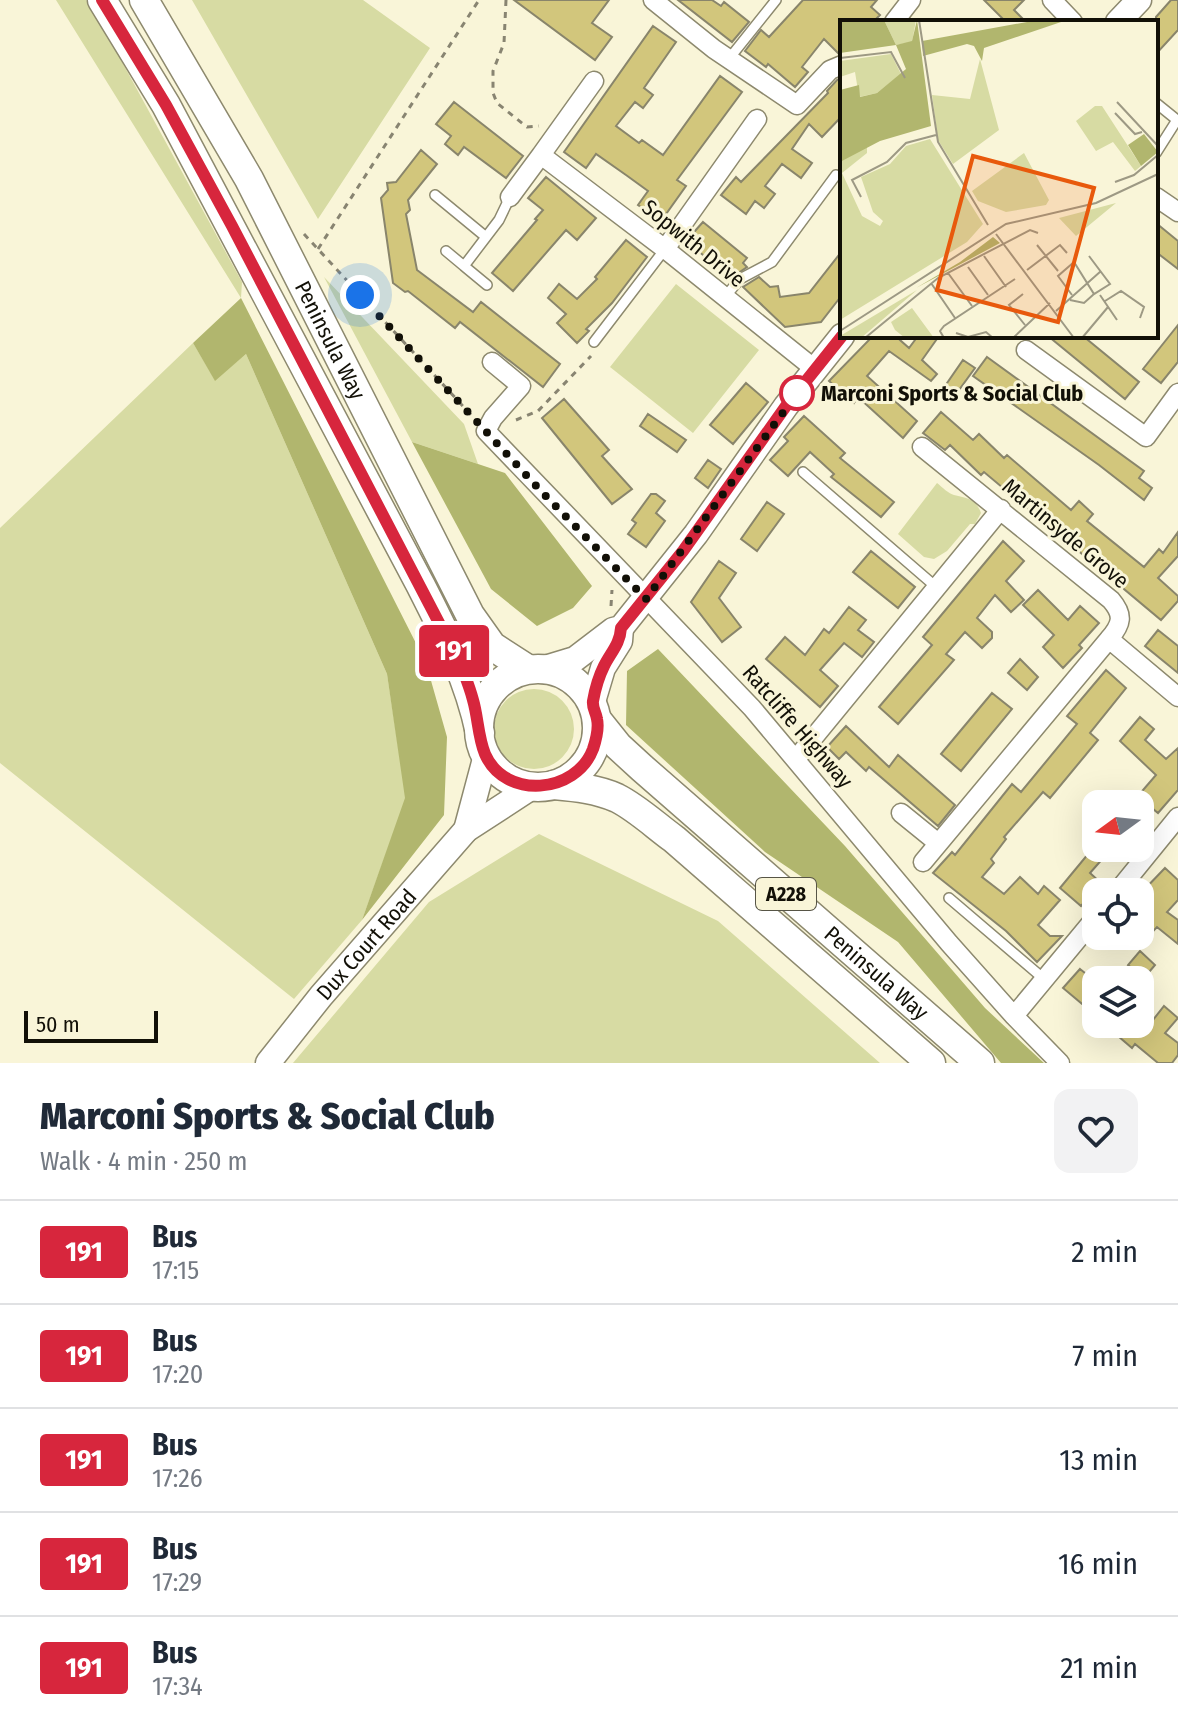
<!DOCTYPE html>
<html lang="en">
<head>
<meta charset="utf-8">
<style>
  :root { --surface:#fff; --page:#f2f2f3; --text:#1f2937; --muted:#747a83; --line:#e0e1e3 }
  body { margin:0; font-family:"Fira Sans Condensed",sans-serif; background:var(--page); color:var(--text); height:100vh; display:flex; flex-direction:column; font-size:30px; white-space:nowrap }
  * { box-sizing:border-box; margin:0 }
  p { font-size:26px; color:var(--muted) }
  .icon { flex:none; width:44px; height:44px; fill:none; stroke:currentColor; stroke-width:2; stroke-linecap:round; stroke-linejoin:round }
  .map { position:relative; height:1063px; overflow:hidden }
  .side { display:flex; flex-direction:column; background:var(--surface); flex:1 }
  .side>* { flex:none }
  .badge { padding:0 16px; border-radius:6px; font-size:28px; line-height:52px }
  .needle { width:52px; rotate:255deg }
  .buttons { position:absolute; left:1082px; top:790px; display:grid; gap:16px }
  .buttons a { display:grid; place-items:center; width:72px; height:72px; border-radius:16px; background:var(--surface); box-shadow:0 8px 32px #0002; font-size:40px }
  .scale { position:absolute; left:24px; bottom:20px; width:134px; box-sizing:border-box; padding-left:8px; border:4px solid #121007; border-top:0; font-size:22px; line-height:28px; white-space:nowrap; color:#121007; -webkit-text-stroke:6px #f9f5d8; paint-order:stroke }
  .you { position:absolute; width:40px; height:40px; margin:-20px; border:6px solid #fff; border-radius:50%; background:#1a73e8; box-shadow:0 0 0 12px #1a73e833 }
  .map>.badge { position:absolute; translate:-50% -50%; box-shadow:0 0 0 4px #fff }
  .round { display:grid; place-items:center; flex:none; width:84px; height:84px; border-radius:16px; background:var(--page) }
  .headline { display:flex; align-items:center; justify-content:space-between; height:136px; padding:0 40px }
  h1 { font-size:38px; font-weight:800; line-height:60px }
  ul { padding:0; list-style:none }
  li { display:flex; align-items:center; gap:24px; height:104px; padding:0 40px; border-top:2px solid var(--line) }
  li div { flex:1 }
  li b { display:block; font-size:30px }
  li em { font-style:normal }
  li .badge { min-width:88px; font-weight:700; text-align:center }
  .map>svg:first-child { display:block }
  .green { fill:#d7dba3 }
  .forest { fill:#b1b66e }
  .building { fill:#d2c67c; stroke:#89856b; stroke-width:2 }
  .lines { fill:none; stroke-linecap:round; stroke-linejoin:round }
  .lane-casing { stroke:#8d896e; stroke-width:12 }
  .street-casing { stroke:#8d896e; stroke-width:21 }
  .secondary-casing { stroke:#8d896e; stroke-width:27 }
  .primary-casing { stroke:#8d896e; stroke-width:31 }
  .path { stroke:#888471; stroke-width:3; stroke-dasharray:6 6; stroke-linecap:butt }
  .lane { stroke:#fff; stroke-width:9 }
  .street { stroke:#fff; stroke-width:18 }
  .secondary { stroke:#fff; stroke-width:24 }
  .primary { stroke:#fff; stroke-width:28 }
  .line-casing { stroke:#fff; stroke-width:18 }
  .line { stroke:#d7263d; stroke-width:12 }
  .walk { stroke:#121007; stroke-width:8; stroke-dasharray:0 14.4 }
  .stop-dot { fill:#fff; stroke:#d7263d; stroke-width:4 }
  .labels { text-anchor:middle; stroke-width:6; stroke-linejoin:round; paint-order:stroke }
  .shield { fill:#f9f5d8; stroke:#575546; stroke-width:2 }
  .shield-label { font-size:20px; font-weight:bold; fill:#121007 }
  .street-label { font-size:22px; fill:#121007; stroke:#f9f5d8 }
  .stop-label { font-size:22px; font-weight:bold; fill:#121007; stroke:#f9f5d8; text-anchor:start }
  .inset-road { fill:none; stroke:#9d9984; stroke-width:2 }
  .view { fill:#e8590c; fill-opacity:0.15; stroke:#e8590c; stroke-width:4 }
  .inset-edge { fill:none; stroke:#121007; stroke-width:4 }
</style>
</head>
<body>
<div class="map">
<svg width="1178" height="1063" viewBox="0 0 1178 1063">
  <rect width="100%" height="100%" fill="#f9f5d8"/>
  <path class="green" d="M 56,0 L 86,0 L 97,16 L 242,282 L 241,298 Z
    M 192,0 L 363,0 L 430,48 L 318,219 Z
    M 324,277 L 464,424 L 478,464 L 412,442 Z
    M 676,284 L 759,350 L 693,433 L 610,367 Z
    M 193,343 L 215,380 L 246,354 L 387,674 L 406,798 L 362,920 L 294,999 L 0,763 L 0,528 Z
    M 937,483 C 942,487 949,494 954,495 C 967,498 976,499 981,513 L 975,524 L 970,524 L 947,551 L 934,559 L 924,557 L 898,534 Z
    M494 729a40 40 0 1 1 80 0a40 40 0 1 1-80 0Z
    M 539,834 L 718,921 L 880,1063 L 293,1063 L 429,902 Z"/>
  <path class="forest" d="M 241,298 L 426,663 L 447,737 L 444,815 L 362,920 L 405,798 L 387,674 L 246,354 L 215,381 L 193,343 Z
    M 412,442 L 505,473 L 592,586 L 573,608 L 537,626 L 491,589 Z
    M 658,649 L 845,846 L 985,1008 L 1044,1063 L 1001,1063 L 898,942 L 765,852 L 626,725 L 627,671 Z"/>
  <path class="building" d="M 514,0 L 609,0 L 592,23 L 612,37 L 595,60 Z
    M 678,0 L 712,0 L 721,6 L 724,2 L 749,22 L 732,42 Z
    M 803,0 L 877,0 L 871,7 L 880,15 L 873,22 L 842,22 L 842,53 L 839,54 L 824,39 L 802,67 L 808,72 L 795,87 L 768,64 L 766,67 L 745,51 L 761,30 L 769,37 Z
    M 984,0 L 1024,0 L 1014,10 L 1026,22 L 1006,22 Z
    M 1171,0 L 1178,0 L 1178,30 L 1156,54 L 1156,17 Z
    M 653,26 L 676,42 L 644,88 L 653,95 L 643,108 L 635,102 L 616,126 L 639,143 L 642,140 L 663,155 L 720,76 L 742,92 L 677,180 L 686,186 L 661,221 L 638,205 L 648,191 L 626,175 L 596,154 L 586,168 L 564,152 Z
    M 842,78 L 842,116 L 822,137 L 809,124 L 792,149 L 812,163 L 801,178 L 782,164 L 765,186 L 775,194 L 764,208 L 755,201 L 746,214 L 721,195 L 736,177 L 741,182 L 828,93 L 827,91 L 837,80 Z
    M 454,102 L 523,156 L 506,178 L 464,147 L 458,155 L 445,144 L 451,136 L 436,124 Z
    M 421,150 L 437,164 L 408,200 L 410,210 L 406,214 L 417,270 L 473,312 L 481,302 L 560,364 L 543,387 L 460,322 L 455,328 L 408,291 L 405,292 L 393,283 L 381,198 L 388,190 L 387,183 L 396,182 Z
    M 546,177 L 596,218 L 577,240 L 566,230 L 513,291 L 492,273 L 537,220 L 535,219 L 543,210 L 528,198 Z
    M 703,222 L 747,258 L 743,263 L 747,267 L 731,278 L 686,241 Z
    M 1156,223 L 1178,241 L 1178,269 L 1156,252 Z
    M 626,240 L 647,257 L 612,303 L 586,329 L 589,331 L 577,343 L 557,323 L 566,314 L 548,298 L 559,284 L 577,299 L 597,279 L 595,277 Z
    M 842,251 L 842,295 L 821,322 L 785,327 L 743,287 L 759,277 L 770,287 L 778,286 L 780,297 L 809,293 Z
    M 1178,325 L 1178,362 L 1161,383 L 1143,369 Z
    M 868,336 L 903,336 L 900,340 L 909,348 L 918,336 L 939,336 L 922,360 L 937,374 L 931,381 L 889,351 L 867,376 L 917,421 L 903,438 L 858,397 L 854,403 L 829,381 L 871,338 Z
    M 1048,336 L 1083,336 L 1139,382 L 1125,399 Z
    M 987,357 L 1144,471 L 1139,478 L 1152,488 L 1144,500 L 1099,465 L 973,376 Z
    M 963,360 L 975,368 L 956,394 L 945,386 Z
    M 746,383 L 768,402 L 733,444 L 710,425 Z
    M 564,399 L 609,450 L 602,456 L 632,489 L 612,504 L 542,418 Z
    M 941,412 L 973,440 L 979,434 L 1004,458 L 1007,455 L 1071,510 L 1079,501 L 1093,514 L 1087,521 L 1144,567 L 1159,549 L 1163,553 L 1178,532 L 1178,556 L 1158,578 L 1178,596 L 1178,601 L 1161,620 L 984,472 L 981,475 L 950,445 L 945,450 L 927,436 L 923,433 Z
    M 648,414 L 686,440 L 677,452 L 640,426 Z
    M 804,416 L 845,453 L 840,458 L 894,502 L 881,517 L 831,477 L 834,474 L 810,452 L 788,476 L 770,460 L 788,441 L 784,437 Z
    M 708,460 L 721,469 L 708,488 L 695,478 Z
    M 651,494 L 656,494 L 665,501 L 656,513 L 665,521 L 646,547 L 628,534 L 636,523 L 632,520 Z
    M 767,502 L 784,514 L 757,551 L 741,539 Z
    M 1003,541 L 1024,561 L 1006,581 L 1024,600 L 1011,612 L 995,595 L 977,618 L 992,632 L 992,638 L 982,648 L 965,632 L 946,654 L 954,660 L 898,724 L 879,707 L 932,645 L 923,637 Z
    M 871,551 L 915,587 L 898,608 L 853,572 Z
    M 719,561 L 736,573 L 719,598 L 741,627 L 722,642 L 691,602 Z
    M 1038,590 L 1068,620 L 1080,606 L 1099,623 L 1079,645 L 1082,648 L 1063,668 L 1043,647 L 1054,635 L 1023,605 Z
    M 849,607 L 866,620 L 858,630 L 874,642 L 862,657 L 844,643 L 820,670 L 838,686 L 820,707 L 766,659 L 785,637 L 805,655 L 824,629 L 829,633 Z
    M 1158,630 L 1178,646 L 1178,673 L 1145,646 Z
    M 1020,659 L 1038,677 L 1027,690 L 1008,673 Z
    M 1106,670 L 1126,688 L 1090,733 L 1098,740 L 1050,798 L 1043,792 L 1004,837 L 1006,839 L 991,859 L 994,863 L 982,877 L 1004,894 L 1020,877 L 1038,894 L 1044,886 L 1060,900 L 1038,925 L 1050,936 L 1062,936 L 1037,962 L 1006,931 L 933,873 L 952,852 L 955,855 L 1012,784 L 1021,792 L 1077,724 L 1067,716 Z
    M 992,693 L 1012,709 L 961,771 L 941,754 Z
    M 1140,717 L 1154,729 L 1145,740 L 1166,759 L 1178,748 L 1178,790 L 1158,813 L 1147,804 L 1131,804 L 1156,775 L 1120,741 Z
    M 846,726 L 889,767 L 898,755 L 955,805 L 938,826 L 869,767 L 866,771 L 846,752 L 839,759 L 827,747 Z
    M 1093,848 L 1112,848 L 1090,873 L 1101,883 L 1081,906 L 1060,888 Z
    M 1165,868 L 1178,880 L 1178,900 L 1167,912 L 1178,920 L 1178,944 L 1157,927 L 1140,945 L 1140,894 Z
    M 1140,951 L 1155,965 L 1144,978 L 1128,965 Z
    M 1080,969 L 1096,982 L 1096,998 L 1087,1008 L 1063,988 Z
    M 1164,1006 L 1178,1018 L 1165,1033 L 1178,1043 L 1178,1055 L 1172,1063 L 1158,1063 L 1135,1044 L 1132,1048 L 1104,1024 L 1149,1025 Z"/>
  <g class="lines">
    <defs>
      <path id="lane" d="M 728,60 L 776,0
        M 1156,103 L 1177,120 L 1156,153
        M 435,195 L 486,237
        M 446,251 L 464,266
        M 487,285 L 464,266 L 499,220 L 510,197
        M 724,298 L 740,279 L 772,262 L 836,175
        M 594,342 L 665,249
        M 803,472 L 935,586
        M 949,898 L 1044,979"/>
      <path id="street" d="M 653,0 L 714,49 L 797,105 L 830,70 L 842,65
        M 1052,0 L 1073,22
        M 894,22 L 911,0
        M 594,81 L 541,155 L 665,249 L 816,370
        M 510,197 L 541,155
        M 1156,197 L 1178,212
        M 665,249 L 757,119
        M 1026,350 L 1146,437 L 1178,393
        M 492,362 L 521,386 L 493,418 L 486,431 L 752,708 L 949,943 L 1014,1016 L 1060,1063
        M 922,447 L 1111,600 C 1124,615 1122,624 1109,639 L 1178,697
        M 796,759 L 1001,509
        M 901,813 L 938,843
        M 923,862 L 1109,639
        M 1117,892 L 1178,817
        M 1014,1016 L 1096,917"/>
      <g id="secondary">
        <path d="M 1118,22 L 1139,0"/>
        <path d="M 542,669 L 575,659 L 613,630 L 621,628 L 696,534 L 786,406 L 842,336"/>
        <path d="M 592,705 L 603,668 L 620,641 L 621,628"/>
        <path d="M 466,830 L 486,755"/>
        <path id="s1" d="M 268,1063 L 321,996 L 466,830 L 532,787"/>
      </g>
      <g id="primary">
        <path d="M 102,0 L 166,105 L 421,586 C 446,635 469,680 480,733"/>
        <path id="s2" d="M 144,0 L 249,179 L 470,615 L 492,646 L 526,668"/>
        <circle cx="538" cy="728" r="59"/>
        <path id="s3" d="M 598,721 L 618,746 L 642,768 L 980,1063"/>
        <path d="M 554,785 C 576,787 597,789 617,798 C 637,808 656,826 674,839 L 931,1063"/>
      </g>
    </defs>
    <use href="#lane" class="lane-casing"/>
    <use href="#street" class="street-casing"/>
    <use href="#secondary" class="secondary-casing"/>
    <use href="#primary" class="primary-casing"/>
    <path class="path" d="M 506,0 L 504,43 L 493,71 L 493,93 L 497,103 L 527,127 L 539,126
      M 304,234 L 473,417
      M 318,249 L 479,0
      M 516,420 L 538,411 L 591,356
      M 611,606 L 612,590"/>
    <use href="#lane" class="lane"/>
    <use href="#street" class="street"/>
    <use href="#secondary" class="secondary"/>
    <use href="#primary" class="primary"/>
  </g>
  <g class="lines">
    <defs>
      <path id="line" d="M 102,0 L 166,105 L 232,226 L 461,665 C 465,676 470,688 473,700 C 478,717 478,737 485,754 C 505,800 576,794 593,749 C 596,740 599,728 597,719 C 596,712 592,708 593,701 C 595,690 599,676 604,666 C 611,652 620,644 621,628 L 683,551 L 786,406 L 842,336"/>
    </defs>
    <use href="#line" class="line-casing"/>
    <use href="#line" class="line"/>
    <path class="walk" d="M 360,295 L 540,490 L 646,599 L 801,388 L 797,393"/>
  </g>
  <circle class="stop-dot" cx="797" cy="393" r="16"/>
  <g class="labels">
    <rect class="shield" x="756" y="878" width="60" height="32" rx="6"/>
    <g class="shield-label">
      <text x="786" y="901">A228</text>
    </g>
    <g class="street-label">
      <text transform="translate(694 243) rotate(39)" y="8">Sopwith Drive</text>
      <text dy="8" stroke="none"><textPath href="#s2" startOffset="388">Peninsula Way</textPath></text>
      <text transform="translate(1066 533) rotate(40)" y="8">Martinsyde Grove</text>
      <text transform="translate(798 726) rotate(49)" y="8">Ratcliffe Highway</text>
      <text dy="8" stroke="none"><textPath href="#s1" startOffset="154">Dux Court Road</textPath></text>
      <text dy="8" stroke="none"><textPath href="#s3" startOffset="376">Peninsula Way</textPath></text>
    </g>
    <g class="stop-label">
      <text x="821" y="401">Marconi Sports &amp; Social Club</text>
    </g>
  </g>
  <g transform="translate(840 20)">
    <rect width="318" height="318" fill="#f9f5d8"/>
    <path d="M 44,0 L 76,0 L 72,22 L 56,25 ZM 51,34 L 61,54 L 37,73 L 19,77 L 15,52 L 0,57 L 0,41 ZM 140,39 L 159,110 L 113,144 L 98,120 L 92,75 L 130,79 ZM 255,86 L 262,86 L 301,146 L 295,151 L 273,122 L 256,131 L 236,101 ZM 90,119 L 143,204 L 127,222 L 0,300 L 0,133 L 27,123 L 27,133 L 2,153 L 22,196 L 40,206 L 43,201 L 33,192 L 21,157 L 50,144 L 66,126 ZM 184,133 L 209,180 L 206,185 L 166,192 L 138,181 L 132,171 ZM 276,183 L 236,216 L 219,198 ZM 77,270 L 21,318 L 0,318 L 0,316 ZM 72,288 L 94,318 L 65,318 L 55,310 L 51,302 Z" fill="#d7dba3"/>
    <path d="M 0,0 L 44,0 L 56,25 L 72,21 L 77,0 L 91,106 L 40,121 L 0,142 L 0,70 L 19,65 L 20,77 L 37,73 L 66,49 L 56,25 L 0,33 ZM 198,0 L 227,0 L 144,28 L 142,41 L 134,26 L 127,24 L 83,36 L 82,21 ZM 304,114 L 318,132 L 301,146 L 288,125 ZM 153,217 L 160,223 L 76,268 L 120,242 Z" fill="#b1b66e"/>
    <path class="inset-road" d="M 79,0 L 98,122 L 148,205M 0,38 L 51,32 L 65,58M 277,82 L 318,126M 275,93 L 295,114 L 302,112M 275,162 L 294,155 L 318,135M 21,177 L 12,160 L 47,142 L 66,123 L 96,115M 156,214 L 234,318M 197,225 L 218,251M 144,236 L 166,267M 128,247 L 148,275M 187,250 L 220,225 L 227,233M 108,253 L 132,286M 91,263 L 115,298M 183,274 L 169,285 L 185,305M 232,275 L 218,256 L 234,242 L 254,274 L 270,264 L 249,236M 260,275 L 277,300M 230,280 L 244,283 L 254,274M 265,281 L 281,271 L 304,287 L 300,298M 216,291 L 261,251M 0,311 L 166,204 L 256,183 L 318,154M 116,313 L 128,317 L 146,312 L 153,318M 25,318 L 98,258 L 190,210 L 198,213M 104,318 L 100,311 L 104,306 L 175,259M 173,318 L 210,283M 242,318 L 268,287"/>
    <path class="view" d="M 133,136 L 254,168 L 218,302 L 97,270 Z"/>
    <rect width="318" height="318" class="inset-edge"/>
  </g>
</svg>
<div class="buttons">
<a><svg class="needle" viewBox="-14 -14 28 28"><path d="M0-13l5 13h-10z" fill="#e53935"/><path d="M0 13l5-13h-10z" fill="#747a83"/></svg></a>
<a><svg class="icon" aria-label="locate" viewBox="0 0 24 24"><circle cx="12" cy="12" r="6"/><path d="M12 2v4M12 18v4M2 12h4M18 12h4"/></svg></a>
<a><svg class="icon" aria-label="layers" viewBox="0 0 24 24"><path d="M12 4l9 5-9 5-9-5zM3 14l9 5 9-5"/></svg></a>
</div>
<div class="scale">50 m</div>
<div class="you" style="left:360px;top:295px"></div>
<b class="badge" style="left:454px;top:651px;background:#d7263d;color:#fff">191</b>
</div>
<section class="side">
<div class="headline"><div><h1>Marconi Sports &amp; Social Club</h1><p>Walk · 4 min · 250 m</p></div><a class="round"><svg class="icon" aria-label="heart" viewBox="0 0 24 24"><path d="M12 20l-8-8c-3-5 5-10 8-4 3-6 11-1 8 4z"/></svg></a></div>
<ul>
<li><span class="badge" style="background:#d7263d;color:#fff">191</span><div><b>Bus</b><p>17:15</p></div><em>2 min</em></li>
<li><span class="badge" style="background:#d7263d;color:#fff">191</span><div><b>Bus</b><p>17:20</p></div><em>7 min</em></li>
<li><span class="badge" style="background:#d7263d;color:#fff">191</span><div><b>Bus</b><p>17:26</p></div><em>13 min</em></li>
<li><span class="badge" style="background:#d7263d;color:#fff">191</span><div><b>Bus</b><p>17:29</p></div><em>16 min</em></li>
<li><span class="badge" style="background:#d7263d;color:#fff">191</span><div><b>Bus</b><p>17:34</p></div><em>21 min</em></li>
</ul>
</section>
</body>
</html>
